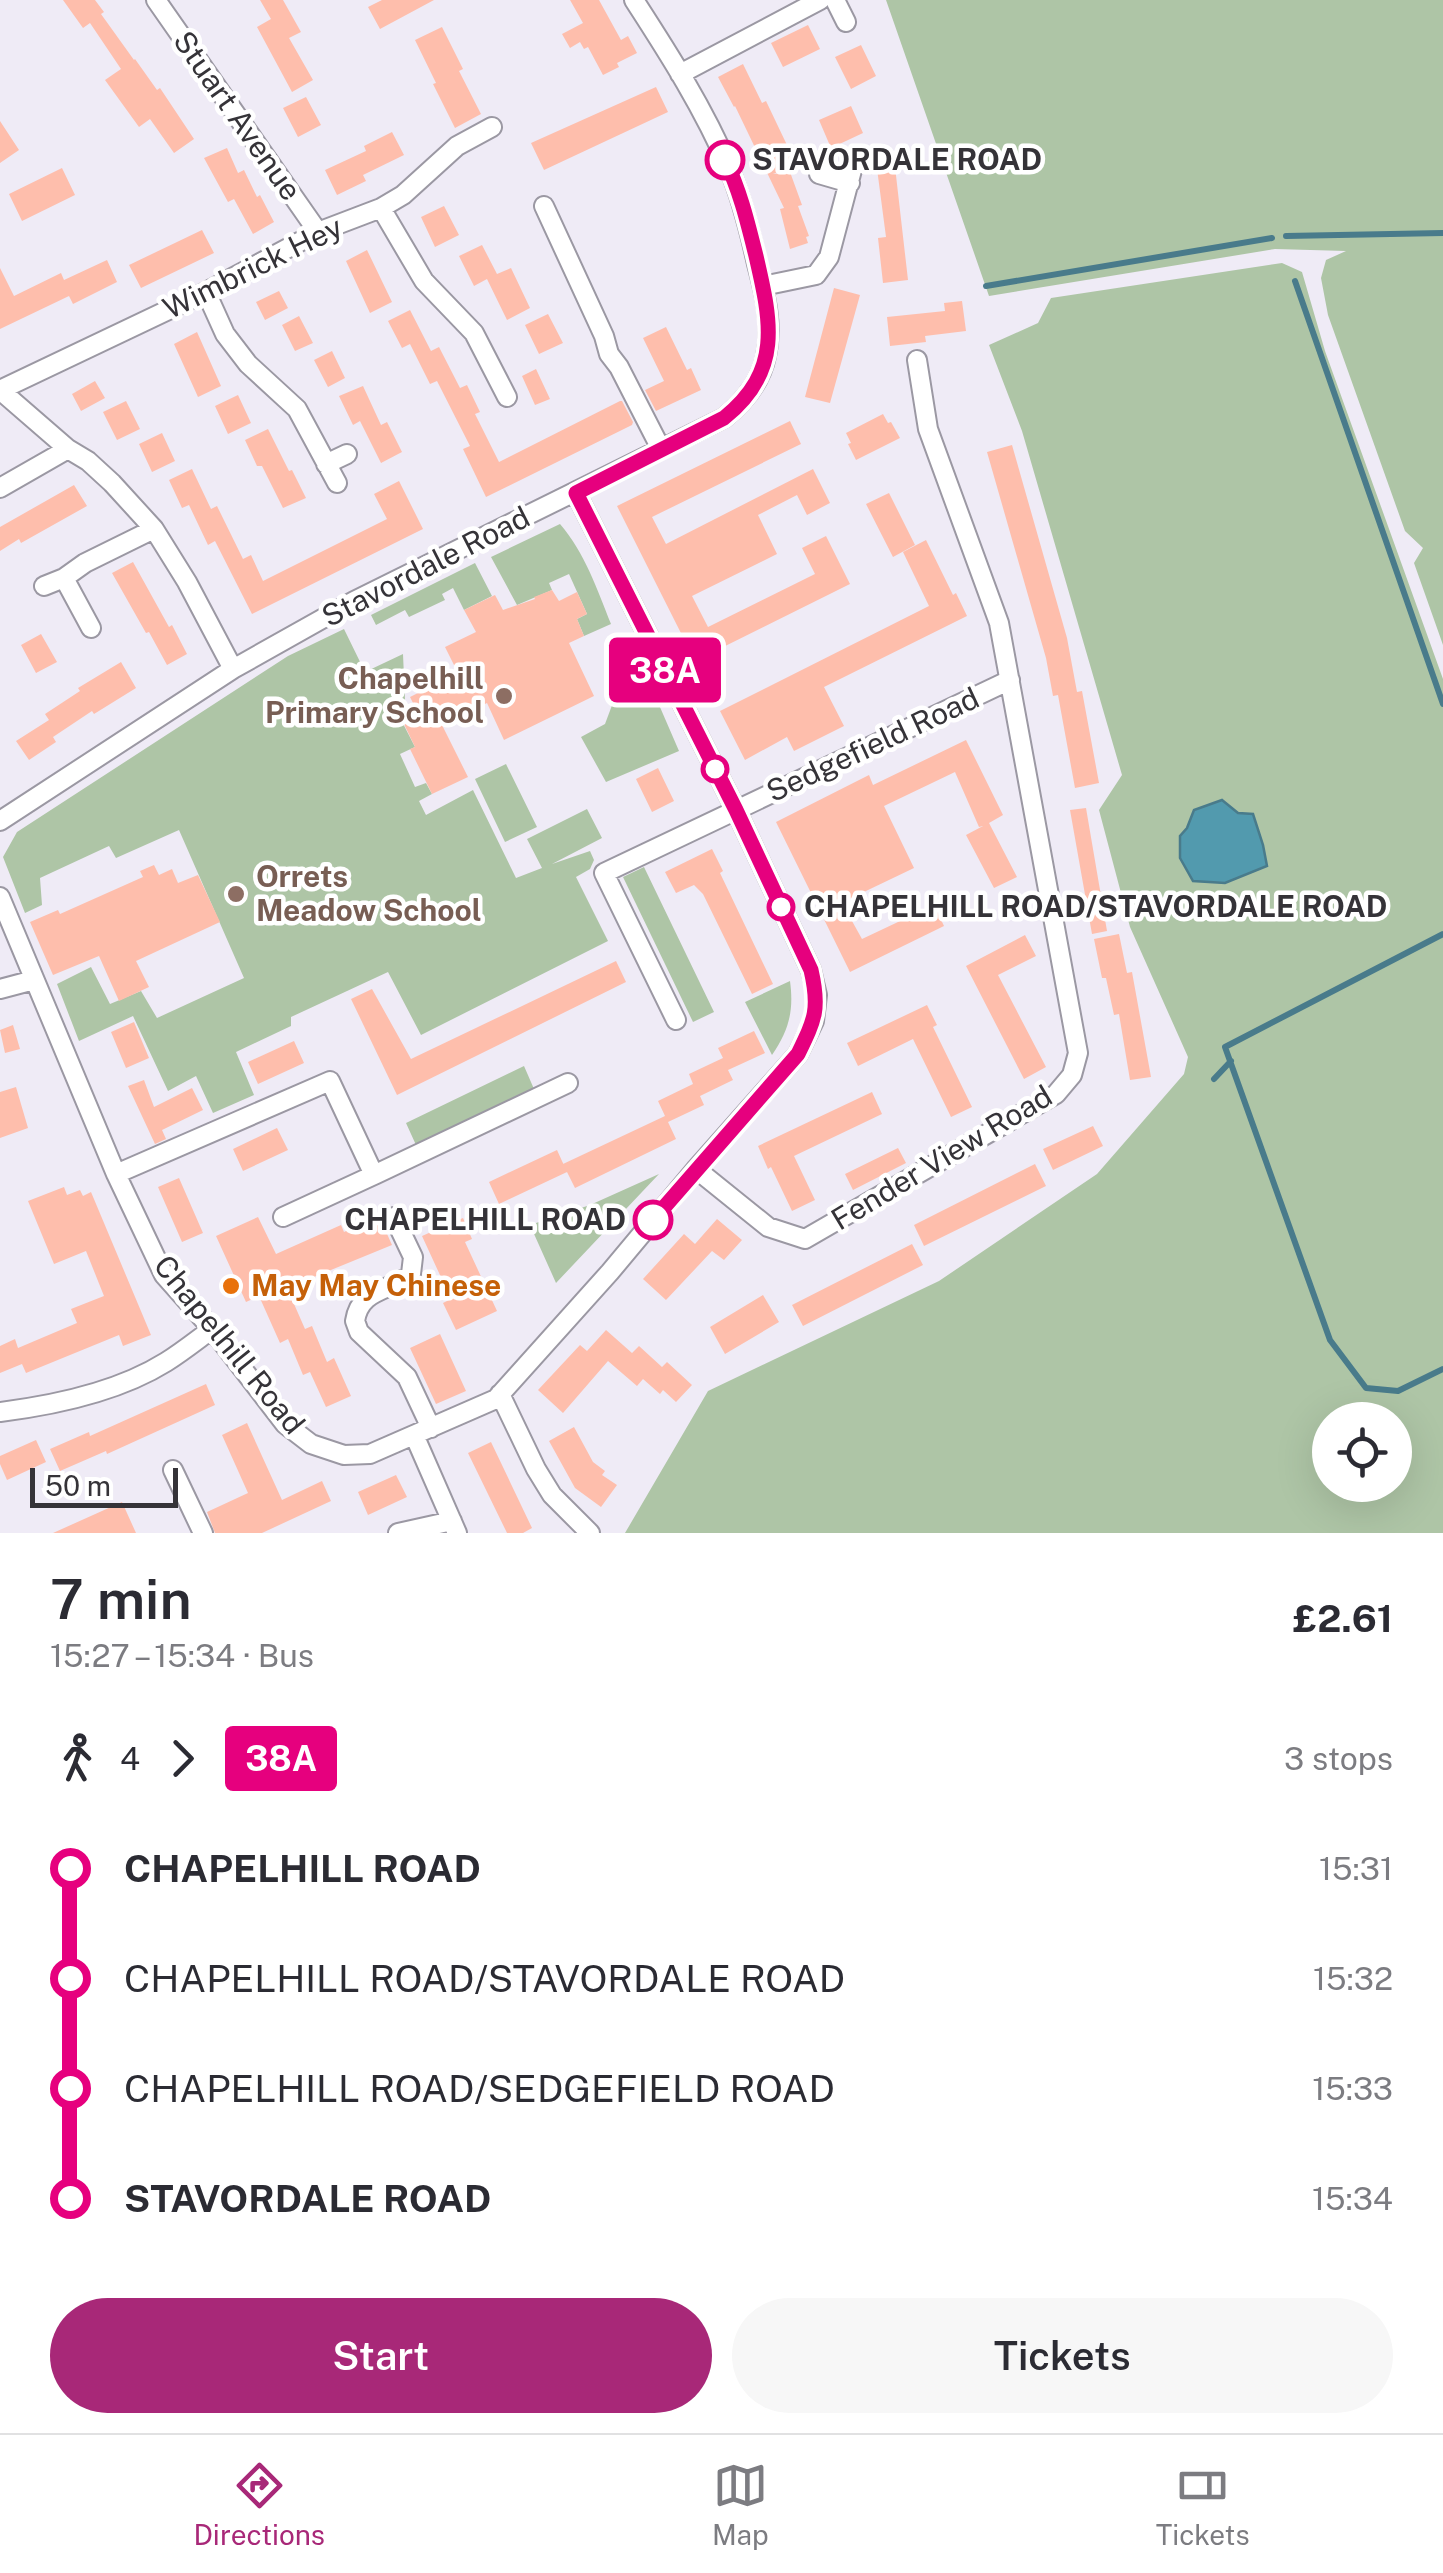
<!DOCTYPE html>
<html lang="en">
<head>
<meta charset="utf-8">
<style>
  :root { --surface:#fff; --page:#f7f7f7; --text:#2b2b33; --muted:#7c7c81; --line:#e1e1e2; --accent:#a82878 }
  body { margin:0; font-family:"Public Sans",sans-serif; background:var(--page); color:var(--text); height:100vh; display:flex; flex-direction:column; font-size:38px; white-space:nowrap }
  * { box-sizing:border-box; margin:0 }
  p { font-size:32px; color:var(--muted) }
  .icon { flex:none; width:55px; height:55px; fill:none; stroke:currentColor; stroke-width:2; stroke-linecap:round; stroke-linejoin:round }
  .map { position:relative; height:1533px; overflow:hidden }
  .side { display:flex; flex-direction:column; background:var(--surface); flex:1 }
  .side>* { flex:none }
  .badge { padding:0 20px; border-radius:8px; font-size:35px; line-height:65px }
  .controls { position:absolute; left:1312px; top:1402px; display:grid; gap:20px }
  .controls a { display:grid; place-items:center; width:100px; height:100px; border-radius:50%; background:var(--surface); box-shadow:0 10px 40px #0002; font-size:50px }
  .scale { position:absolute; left:30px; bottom:25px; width:148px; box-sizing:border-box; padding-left:10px; border:5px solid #353338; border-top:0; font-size:28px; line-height:35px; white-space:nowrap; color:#353338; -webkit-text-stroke:8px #fff; paint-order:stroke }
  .map>.badge { position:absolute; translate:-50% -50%; box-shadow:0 0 0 5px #fff }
  .legs { display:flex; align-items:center; gap:15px; height:110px; padding:0 50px; font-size:32px }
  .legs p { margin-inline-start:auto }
  .head { display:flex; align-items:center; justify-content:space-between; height:170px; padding:0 50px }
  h1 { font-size:55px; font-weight:600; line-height:75px }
  .button { display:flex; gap:20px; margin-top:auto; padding:20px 50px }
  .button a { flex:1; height:115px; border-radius:60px; background:var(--accent); color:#fff; font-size:40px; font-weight:600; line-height:115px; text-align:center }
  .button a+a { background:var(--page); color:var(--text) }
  ul { padding:0 50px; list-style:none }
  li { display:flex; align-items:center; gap:35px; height:110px; font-size:38px }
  li i { display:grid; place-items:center; width:15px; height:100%; margin:0 12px; background:currentColor }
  li i::after { content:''; width:25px; height:25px; margin:-12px; border:8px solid; border-radius:50%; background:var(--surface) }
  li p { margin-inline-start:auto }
  li:first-child i { background:linear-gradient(#0000 50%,currentColor 0) }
  li:last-child i { background:linear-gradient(currentColor 50%,#0000 0) }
  .tab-bar { display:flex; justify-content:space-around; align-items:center; height:140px; border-top:2px solid var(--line); background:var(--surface); font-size:28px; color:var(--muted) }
  .tab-bar a { display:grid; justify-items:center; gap:5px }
  .tab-bar .active { color:var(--accent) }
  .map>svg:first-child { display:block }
  .green { fill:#aec5a6; fill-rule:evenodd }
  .water { fill:#529aae; stroke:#497b8b; stroke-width:2.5 }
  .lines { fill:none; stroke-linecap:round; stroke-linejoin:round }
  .stream { stroke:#497b8b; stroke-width:6 }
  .building { fill:#febeac }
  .street-casing { stroke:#9b98a3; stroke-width:22 }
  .street { stroke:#fff; stroke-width:18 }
  .line-1-casing { stroke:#fff; stroke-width:22 }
  .line-1 { stroke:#e6007e; stroke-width:15 }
  .stop-1-dot { fill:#fff; stroke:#e6007e; stroke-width:5 }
  .education-dot { fill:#8d6e63; stroke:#fff; stroke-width:4 }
  .food-dot { fill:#e8710a; stroke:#fff; stroke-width:4 }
  .labels { text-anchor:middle; stroke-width:9; stroke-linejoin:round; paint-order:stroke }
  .street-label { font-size:30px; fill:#353338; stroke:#fff }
  .stop-label { font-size:30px; font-weight:bold; fill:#353338; stroke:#fff; text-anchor:start }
  .education-label { font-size:30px; font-weight:bold; fill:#785e54; stroke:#fff; text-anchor:end }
  .food-label { font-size:30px; font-weight:bold; fill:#c56008; stroke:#fff; text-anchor:start }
</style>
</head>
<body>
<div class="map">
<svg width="1443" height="1533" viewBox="0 0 1443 1533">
  <rect width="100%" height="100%" fill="#efebf6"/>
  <path class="green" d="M 886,0 L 1443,0 L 1443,645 L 1414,563 L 1423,548 L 1405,531 L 1328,315 L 1321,278 L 1326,260 L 1346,251 L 1275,249 L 989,296 Z
    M 1282,263 L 1302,272 L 1325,351 L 1443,679 L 1443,1533 L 625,1533 L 708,1391 L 939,1281 L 1097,1174 L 1184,1074 L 1188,1057 L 1130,927 L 1099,810 L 1122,775 L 1022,431 L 989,345 L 1038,323 L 1051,298 ZM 1330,1420 L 1395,1420 L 1395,1485 L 1330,1485 Z
    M 560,524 C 585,553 597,589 611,624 L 584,636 L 577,619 L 587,614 L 569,574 L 549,583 L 552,590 L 517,605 L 491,557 Z
    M 475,563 L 492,596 L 464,610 L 453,588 L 442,594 L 445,600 L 409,617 L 405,610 L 376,625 L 371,615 Z
    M 344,629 L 365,672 L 403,654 L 405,700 L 394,706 L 415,747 L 400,754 L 415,787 L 426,783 L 432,794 L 419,801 L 426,815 L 473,790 L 516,878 L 542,868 L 527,839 L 587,809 L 602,838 L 552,864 L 590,851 L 594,860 L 590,869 L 576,877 L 608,941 L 421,1035 L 388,972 L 291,1017 L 291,1026 L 236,1052 L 254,1095 L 213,1113 L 196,1076 L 168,1091 L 133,1016 L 79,1041 L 57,984 L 91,967 L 110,1004 L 141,991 L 157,1018 L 244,978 L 179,830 L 116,858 L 109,846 L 40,878 L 42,905 L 25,913 L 3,857 L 17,832 L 288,656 Z
    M 650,684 L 679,751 L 606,782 L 581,737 L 605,724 L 614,700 Z
    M 506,764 L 537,827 L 505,842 L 475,779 Z
    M 644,867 L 714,1012 L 693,1022 L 623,877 Z
    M 790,981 C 794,1011 789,1030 772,1055 L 745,1002 Z
    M 524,1066 L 534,1089 L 416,1145 L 406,1123 Z
    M 659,1174 L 556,1283 L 530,1225 L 590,1205 Z"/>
  <path class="water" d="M 1222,800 L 1238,813 L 1253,814 L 1263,845 L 1267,866 L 1225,883 L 1193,881 L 1180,858 L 1180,836 L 1187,828 L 1194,810 Z"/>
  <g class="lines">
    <path class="stream" d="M 1286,236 L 1443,233
      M 1295,281 L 1443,704
      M 986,286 L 1272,238
      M 1443,934 L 1225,1047 L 1330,1340 L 1366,1388 L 1398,1391 L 1443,1369
      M 1214,1079 L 1231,1061"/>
  </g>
  <path class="building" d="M 63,0 L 95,0 L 104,12 L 101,14 L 134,60 L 135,59 L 157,90 L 160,88 L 194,139 L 174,153 L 150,119 L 139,127 L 105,80 L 121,69 L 90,23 L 83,28 Z
    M 260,0 L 283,0 L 301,32 L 289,38 L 313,80 L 292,92 L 257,27 L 271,19 Z
    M 382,0 L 434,0 L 380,29 L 368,7 Z
    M 570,0 L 599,0 L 621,40 L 628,36 L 637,53 L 617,63 L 619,67 L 603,75 L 588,47 L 584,49 L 580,42 L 570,48 L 562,34 L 583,23 Z
    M 808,25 L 820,49 L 783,67 L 771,43 Z
    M 442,27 L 463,69 L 459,71 L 481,114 L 455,128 L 433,84 L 436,83 L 415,40 Z
    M 861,45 L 876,76 L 851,89 L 835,57 Z
    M 743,64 L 762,103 L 766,101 L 796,164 L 773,174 L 790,172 L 802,205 L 798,206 L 809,236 L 806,237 L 808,243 L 790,249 L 780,209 L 784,208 L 735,106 L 734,107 L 718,77 Z
    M 656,87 L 668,112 L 544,170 L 531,143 Z
    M 306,97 L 321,125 L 298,137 L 283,108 Z
    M 851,106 L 863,133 L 831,148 L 819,120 Z
    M 0,121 L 19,150 L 0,163 Z
    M 392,132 L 404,155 L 363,175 L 366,181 L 337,195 L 325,170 L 366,151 L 364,146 Z
    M 227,148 L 238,173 L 244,170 L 257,197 L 260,195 L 274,222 L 253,234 L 234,199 L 228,202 L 204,158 Z
    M 894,158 L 908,280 L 883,283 L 878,238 L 886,237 L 876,161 Z
    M 62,168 L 75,195 L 22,221 L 9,194 Z
    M 444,206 L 459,235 L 435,247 L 421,217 Z
    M 202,230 L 214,253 L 141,288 L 129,265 Z
    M 482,245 L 497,274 L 511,268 L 530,308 L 507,320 L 487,279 L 474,286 L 459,256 Z
    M 367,250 L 392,302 L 370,313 L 346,261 Z
    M 107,260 L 117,282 L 73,304 L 69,296 L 0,329 L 0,268 L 14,296 L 61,273 L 64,280 Z
    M 834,288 L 860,295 L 830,403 L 805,397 Z
    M 279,291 L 288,308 L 265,320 L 256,302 Z
    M 962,301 L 966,331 L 925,336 L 926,342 L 890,346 L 887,317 L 945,311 L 944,303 Z
    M 410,310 L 431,351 L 439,347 L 460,388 L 467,385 L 480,412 L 475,414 L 499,462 L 620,401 L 622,401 L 633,422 L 632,425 L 486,497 L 463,449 L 470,446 L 437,381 L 430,384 L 410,344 L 402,348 L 388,321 Z
    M 548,314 L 563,343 L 539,354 L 525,325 Z
    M 299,316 L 313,343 L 295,351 L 282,325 Z
    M 666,327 L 687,370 L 691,368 L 701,390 L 656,411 L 645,390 L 664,381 L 643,338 Z
    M 197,332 L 221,386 L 198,397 L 174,344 Z
    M 332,351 L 345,378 L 328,387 L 314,360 Z
    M 536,369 L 550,399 L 535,405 L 522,376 Z
    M 95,381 L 105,398 L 81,411 L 72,394 Z
    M 363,386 L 381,425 L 387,422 L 402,452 L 381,463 L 360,421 L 353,425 L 339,396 Z
    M 238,395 L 251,423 L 228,434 L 215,406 Z
    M 126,401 L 140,429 L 117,440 L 103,412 Z
    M 883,414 L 888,423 L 891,422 L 900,438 L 856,460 L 848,444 L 851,443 L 846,433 Z
    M 790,421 L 801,444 L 652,517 L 666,544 L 813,469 L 830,503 L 807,515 L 797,495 L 758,515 L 777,554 L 692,596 L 708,627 L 815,574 L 802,548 L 826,536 L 850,584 L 695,661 L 617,506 Z
    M 268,429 L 289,471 L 292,470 L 306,498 L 283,508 L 262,466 L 257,466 L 245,440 Z
    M 162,433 L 175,461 L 152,472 L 139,444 Z
    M 1012,445 L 1067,638 L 1077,692 L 1082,691 L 1099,783 L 1075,788 L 1058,695 L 1053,696 L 1046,658 L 987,452 Z
    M 192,469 L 211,509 L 217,506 L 243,559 L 251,555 L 263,581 L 387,519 L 374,494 L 399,481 L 423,529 L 252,614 L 215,541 L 208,545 L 189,505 L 182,508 L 169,480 Z
    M 74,485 L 87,506 L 21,543 L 19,539 L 0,551 L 0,527 Z
    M 889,493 L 915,545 L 893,557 L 866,504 Z
    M 926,540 L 953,595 L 956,593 L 967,616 L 824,687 L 844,726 L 794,751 L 787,737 L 745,760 L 720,711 L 929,606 L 903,552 Z
    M 133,562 L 169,627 L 172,625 L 187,654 L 167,665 L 149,632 L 146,633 L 112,573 Z
    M 552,590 L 559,601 L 577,592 L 587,614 L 577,619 L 584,636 L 569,643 L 594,696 L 504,740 L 487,703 L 442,725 L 468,777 L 432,794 L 410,749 L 415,747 L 404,724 L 420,717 L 410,697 L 458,673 L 445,647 L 476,632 L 464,610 L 495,595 L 503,610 L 535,599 L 534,597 Z
    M 41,634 L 57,662 L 36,673 L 21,645 Z
    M 121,662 L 136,688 L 94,714 L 92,711 L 53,737 L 56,742 L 29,760 L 16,741 L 49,720 L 45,714 L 80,691 L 78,688 Z
    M 966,740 L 1003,815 L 989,823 L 1017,877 L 994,888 L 966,835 L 983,826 L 979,827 L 955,772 L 884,806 L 914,868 L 843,902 L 852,921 L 862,939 L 934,905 L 944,926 L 850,972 L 776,822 L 869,775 L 873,785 Z
    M 658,768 L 674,801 L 652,812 L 636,779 Z
    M 1086,808 L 1107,931 L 1092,934 L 1070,810 Z
    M 712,849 L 723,871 L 720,873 L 773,984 L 752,994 L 703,894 L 694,885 L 676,893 L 665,872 Z
    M 154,865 L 159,875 L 172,869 L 178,883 L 198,875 L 220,922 L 136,961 L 149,987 L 119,1001 L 99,956 L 53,975 L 30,922 L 58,910 L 60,914 L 143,877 L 140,871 Z
    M 1119,934 L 1127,973 L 1132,972 L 1151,1077 L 1130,1080 L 1119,1014 L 1114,1015 L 1106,978 L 1102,978 L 1094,939 Z
    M 1025,935 L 1036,956 L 998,975 L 1046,1067 L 1024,1079 L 966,966 Z
    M 616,961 L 626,982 L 397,1095 L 351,999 L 372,989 L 411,1059 Z
    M 927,1005 L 937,1025 L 933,1027 L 972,1107 L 951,1117 L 913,1039 L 858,1066 L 847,1043 Z
    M 134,1022 L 149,1058 L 126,1068 L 111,1032 Z
    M 13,1025 L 20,1049 L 5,1053 L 0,1030 Z
    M 754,1031 L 765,1053 L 728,1070 L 733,1080 L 700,1096 L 704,1105 L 668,1122 L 676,1139 L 575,1188 L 563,1164 L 665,1116 L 658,1101 L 693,1084 L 689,1074 L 723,1058 L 718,1048 Z
    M 294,1041 L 304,1063 L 258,1084 L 248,1062 Z
    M 144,1080 L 154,1107 L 192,1088 L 203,1110 L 162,1130 L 166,1139 L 155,1144 L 128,1086 Z
    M 16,1087 L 28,1128 L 0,1138 L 0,1092 Z
    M 872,1092 L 882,1114 L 794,1156 L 815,1200 L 792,1211 L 771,1167 L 768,1169 L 758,1146 Z
    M 1093,1126 L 1103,1146 L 1053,1170 L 1043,1149 Z
    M 277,1128 L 288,1150 L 243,1171 L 233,1149 Z
    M 898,1148 L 906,1163 L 853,1190 L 845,1174 Z
    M 557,1150 L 567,1172 L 499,1204 L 489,1182 Z
    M 1035,1164 L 1046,1186 L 924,1246 L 914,1225 Z
    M 179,1178 L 203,1233 L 182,1242 L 158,1187 Z
    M 64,1187 L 67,1195 L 80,1190 L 83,1196 L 91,1192 L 151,1335 L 123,1346 L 119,1335 L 26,1373 L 22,1364 L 0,1373 L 0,1346 L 15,1339 L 18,1348 L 77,1323 L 71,1309 L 104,1296 L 86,1251 L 54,1264 L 28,1201 Z
    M 379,1216 L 392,1245 L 287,1288 L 305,1329 L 312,1326 L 327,1362 L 334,1358 L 351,1396 L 326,1407 L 310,1372 L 303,1375 L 288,1339 L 280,1343 L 259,1296 L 246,1302 L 216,1236 L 258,1217 L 276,1254 L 341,1225 L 344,1232 Z
    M 463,1218 L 472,1239 L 465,1242 L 497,1311 L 456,1330 L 443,1303 L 451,1299 L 422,1236 Z
    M 717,1219 L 742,1240 L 724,1260 L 712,1251 L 666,1300 L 643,1279 L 684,1234 L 695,1244 Z
    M 912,1244 L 923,1265 L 803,1326 L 792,1305 Z
    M 763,1295 L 779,1322 L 725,1354 L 710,1327 Z
    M 606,1330 L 632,1353 L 639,1346 L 662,1367 L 667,1362 L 692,1385 L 676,1402 L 663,1390 L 660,1394 L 643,1379 L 637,1386 L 608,1361 L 563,1413 L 538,1390 L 580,1345 L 587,1351 Z
    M 440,1334 L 466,1391 L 436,1404 L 410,1348 Z
    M 206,1384 L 215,1405 L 107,1454 L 106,1451 L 60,1471 L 50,1449 L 89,1432 L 90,1436 Z
    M 247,1423 L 282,1500 L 322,1481 L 331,1501 L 262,1533 L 215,1533 L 207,1512 L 248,1493 L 222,1435 Z
    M 574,1427 L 593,1462 L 605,1471 L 602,1475 L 617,1485 L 601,1507 L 575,1488 L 549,1441 Z
    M 36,1440 L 46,1462 L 7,1480 L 0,1464 L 0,1456 Z
    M 491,1442 L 532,1528 L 523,1533 L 507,1533 L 468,1453 Z
    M 396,1475 L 407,1497 L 368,1515 L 358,1492 Z
    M 122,1502 L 136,1533 L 53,1533 Z"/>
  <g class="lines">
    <defs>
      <path id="street" d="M 156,0 L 318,232
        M 835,0 L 846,22
        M 680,74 L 820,0
        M 819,174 L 850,183
        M 544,206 L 604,336 L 609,354 L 619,367 L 661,449
        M 381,208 L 424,281 L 474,333 L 507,397
        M 763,286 L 816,275 L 829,257 L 856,155
        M 206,292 L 225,334 L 248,364 L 297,409 L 337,483
        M 0,390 L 206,292 L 318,232 L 381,208 L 403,195 L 457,146 L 492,127
        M 0,390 L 68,449 L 88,461 L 112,483 L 154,529 L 187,582 L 233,669
        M 326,464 L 347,454
        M 0,488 L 68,449
        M 64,578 L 91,628
        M 44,586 L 64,578 L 85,563 L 154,529
        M 0,821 L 233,669 L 354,601 L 724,418 C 745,401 761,382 766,356 C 773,325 765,294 757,264 C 750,232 742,199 729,168 C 704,109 669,54 634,0
        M 0,897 L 116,1174 L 164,1275 L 212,1329 L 285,1424 L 311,1444 L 344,1455 L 370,1454 L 496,1399 L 610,1272 L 696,1169 L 798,1054 L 814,1021 L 817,995 L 811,970 L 736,810 L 576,493
        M 0,989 L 34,980
        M 676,1020 L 604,873 L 1010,680
        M 696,1169 L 768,1227 L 805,1239 L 1056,1094 L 1072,1075 L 1078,1053 L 999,623 L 928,429 L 917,360
        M 116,1174 L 330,1081 L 374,1175 L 568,1083
        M 283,1217 L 374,1175
        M 394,1217 L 413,1257 L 411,1274 C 390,1292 360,1288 355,1321 L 359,1332 L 407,1377 L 431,1428
        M 500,1394 L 536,1469 L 552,1495 L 590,1533
        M 0,1412 C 56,1405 118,1392 166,1362 C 182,1352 197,1340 212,1329
        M 415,1437 L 457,1533
        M 173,1470 L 203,1533
        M 398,1533 L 452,1521"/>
    </defs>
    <use href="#street" class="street-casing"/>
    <use href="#street" class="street"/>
  </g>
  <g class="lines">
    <defs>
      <path id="line-1" d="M 653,1220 L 798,1054 C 815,1019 820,1009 811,970 L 736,810 L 576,493 L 724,418 C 783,371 771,321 756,256 C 748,224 740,190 725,160"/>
    </defs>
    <use href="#line-1" class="line-1-casing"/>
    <use href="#line-1" class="line-1"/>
  </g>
  <g class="stop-1-dot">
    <circle cx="725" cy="160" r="18"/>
    <circle cx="715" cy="769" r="12"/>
    <circle cx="781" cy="907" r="12"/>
    <circle cx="653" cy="1220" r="18"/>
  </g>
  <g class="education-dot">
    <circle cx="504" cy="696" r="10"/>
    <circle cx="236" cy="894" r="10"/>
  </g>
  <circle class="food-dot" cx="231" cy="1286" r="10"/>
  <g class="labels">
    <g class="street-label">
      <text transform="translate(237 116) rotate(55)" y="10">Stuart Avenue</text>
      <text transform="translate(253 268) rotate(-26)" y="10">Wimbrick Hey</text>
      <text transform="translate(426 567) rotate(-27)" y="10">Stavordale Road</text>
      <text transform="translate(873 745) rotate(-25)" y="10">Sedgefield Road</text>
      <text transform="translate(942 1158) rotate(-31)" y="10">Fender View Road</text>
      <text transform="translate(229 1345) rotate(51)" y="10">Chapelhill Road</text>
    </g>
    <g class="stop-label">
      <text x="752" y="170">STAVORDALE ROAD</text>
      <text x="804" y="917">CHAPELHILL ROAD/STAVORDALE ROAD</text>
      <text x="626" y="1230" text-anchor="end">CHAPELHILL ROAD</text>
    </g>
    <g class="education-label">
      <text x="484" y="689">Chapelhill<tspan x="484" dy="34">Primary School</tspan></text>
      <text x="256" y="887" text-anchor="start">Orrets<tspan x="256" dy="34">Meadow School</tspan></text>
    </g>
    <g class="food-label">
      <text x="251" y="1296">May May Chinese</text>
    </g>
  </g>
</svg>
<div class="controls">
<a><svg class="icon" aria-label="locate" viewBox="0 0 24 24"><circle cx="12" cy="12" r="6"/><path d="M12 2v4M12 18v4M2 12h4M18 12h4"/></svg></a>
</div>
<div class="scale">50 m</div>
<b class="badge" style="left:665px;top:670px;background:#e6007e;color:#fff">38A</b>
</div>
<section class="side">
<div class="head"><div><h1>7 min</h1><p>15:27 – 15:34 · Bus</p></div><b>£2.61</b></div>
<div class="legs"><svg class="icon" aria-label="walk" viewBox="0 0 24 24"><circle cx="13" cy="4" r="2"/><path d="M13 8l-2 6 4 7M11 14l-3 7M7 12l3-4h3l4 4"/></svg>4<svg class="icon" aria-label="forward" viewBox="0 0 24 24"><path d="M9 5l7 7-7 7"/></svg><b class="badge" style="background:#e6007e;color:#fff">38A</b><p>3 stops</p></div>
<ul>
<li><i style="color:#e6007e"></i><b>CHAPELHILL ROAD</b><p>15:31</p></li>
<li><i style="color:#e6007e"></i><span>CHAPELHILL ROAD/STAVORDALE ROAD</span><p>15:32</p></li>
<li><i style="color:#e6007e"></i><span>CHAPELHILL ROAD/SEDGEFIELD ROAD</span><p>15:33</p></li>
<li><i style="color:#e6007e"></i><b>STAVORDALE ROAD</b><p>15:34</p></li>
</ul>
<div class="button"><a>Start</a><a>Tickets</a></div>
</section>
<nav class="tab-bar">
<a class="active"><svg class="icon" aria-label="directions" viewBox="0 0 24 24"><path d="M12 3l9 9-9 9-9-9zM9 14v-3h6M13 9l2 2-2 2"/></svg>Directions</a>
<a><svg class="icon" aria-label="map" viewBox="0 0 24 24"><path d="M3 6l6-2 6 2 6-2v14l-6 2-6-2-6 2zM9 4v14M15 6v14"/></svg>Map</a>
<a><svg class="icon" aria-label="tickets" viewBox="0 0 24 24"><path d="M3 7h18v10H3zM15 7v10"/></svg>Tickets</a>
</nav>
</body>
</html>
